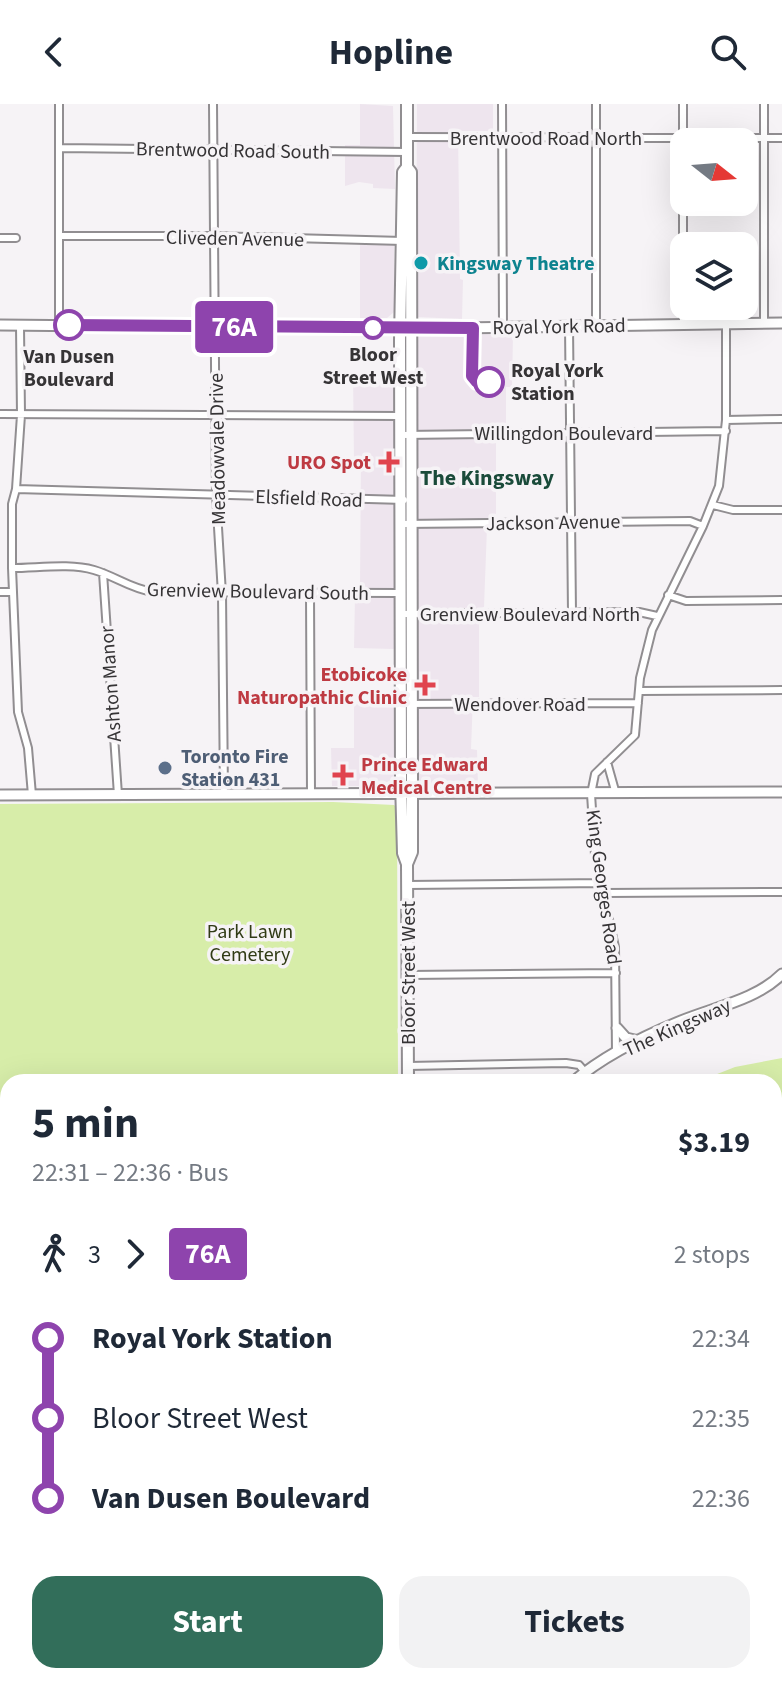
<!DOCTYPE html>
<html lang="en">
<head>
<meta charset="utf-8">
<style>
  :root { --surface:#fff; --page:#f2f2f3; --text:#1f2937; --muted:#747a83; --accent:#326e5a }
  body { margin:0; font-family:"Source Sans 3",sans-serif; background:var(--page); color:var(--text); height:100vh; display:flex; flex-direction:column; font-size:30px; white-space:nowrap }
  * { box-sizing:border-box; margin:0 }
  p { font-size:26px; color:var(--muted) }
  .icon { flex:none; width:44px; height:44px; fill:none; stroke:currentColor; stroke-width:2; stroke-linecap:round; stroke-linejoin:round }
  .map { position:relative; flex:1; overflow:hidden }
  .sheet { position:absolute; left:0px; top:970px; width:782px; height:610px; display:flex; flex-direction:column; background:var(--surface); border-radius:24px 24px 0 0; box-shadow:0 8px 32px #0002 }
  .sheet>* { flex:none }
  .badge { padding:0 16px; border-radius:6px; font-size:28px; line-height:52px }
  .needle { width:52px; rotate:107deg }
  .buttons { position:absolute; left:670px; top:24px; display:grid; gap:16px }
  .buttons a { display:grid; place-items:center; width:88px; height:88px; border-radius:16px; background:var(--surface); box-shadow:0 8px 32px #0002; font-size:40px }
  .map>.badge { position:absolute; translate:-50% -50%; box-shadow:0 0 0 4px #fff }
  .legs { display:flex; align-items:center; gap:12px; height:88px; padding:0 32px; font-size:26px }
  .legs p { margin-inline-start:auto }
  .summary { display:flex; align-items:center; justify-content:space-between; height:136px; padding:0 32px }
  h1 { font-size:44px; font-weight:700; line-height:60px }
  .cta { display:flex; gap:16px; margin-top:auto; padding:16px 32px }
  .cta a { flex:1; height:92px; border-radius:24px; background:var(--accent); color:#fff; font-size:32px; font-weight:700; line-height:92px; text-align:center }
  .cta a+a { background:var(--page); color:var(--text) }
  ul { padding:0 32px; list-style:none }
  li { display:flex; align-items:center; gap:28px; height:80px; font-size:30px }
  li i { display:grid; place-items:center; width:12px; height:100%; margin:0 10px; background:currentColor }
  li i::after { content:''; width:20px; height:20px; margin:-10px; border:6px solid; border-radius:50%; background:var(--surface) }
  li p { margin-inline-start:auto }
  li:first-child i { background:linear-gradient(#0000 50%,currentColor 0) }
  li:last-child i { background:linear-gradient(currentColor 50%,#0000 0) }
  header { display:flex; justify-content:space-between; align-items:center; height:104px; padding:0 32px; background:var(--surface); font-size:36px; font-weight:700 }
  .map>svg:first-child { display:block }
  .built { fill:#eee5ee }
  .green { fill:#d7eda9 }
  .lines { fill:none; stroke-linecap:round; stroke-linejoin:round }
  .stream { stroke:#57c2f1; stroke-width:2 }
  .street-casing { stroke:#918e91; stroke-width:10 }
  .secondary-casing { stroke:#918e91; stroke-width:13 }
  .primary-casing { stroke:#918e91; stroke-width:14 }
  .street { stroke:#fff; stroke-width:6 }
  .secondary { stroke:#fff; stroke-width:9 }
  .primary { stroke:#fff; stroke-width:10 }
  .rail { stroke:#4d4b4d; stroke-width:2; stroke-dasharray:10 10; stroke-linecap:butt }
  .line-1-casing { stroke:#fff; stroke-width:18 }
  .line-1 { stroke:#8e44ad; stroke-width:12 }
  .culture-dot { fill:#0f9aa8; stroke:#f6f3f6; stroke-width:3 }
  .stop-1-dot { fill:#fff; stroke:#8e44ad; stroke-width:4 }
  .health-dot { fill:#e0444e; stroke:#f6f3f6; stroke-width:3 }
  .service-dot { fill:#5c6f8a; stroke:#f6f3f6; stroke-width:3 }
  .labels { text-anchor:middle; stroke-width:7; stroke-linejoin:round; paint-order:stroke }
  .street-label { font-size:20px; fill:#363436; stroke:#f6f3f6 }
  .culture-label { font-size:20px; font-weight:bold; fill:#0d838f; stroke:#f6f3f6; text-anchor:start }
  .stop-label { font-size:20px; font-weight:bold; fill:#363436; stroke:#f6f3f6 }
  .health-label { font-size:20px; font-weight:bold; fill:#be3a42; stroke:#f6f3f6; text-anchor:end }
  .service-label { font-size:20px; font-weight:bold; fill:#4e5e75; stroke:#f6f3f6; text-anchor:start }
  .park-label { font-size:20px; fill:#303b15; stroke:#f6f3f6 }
  .neighbourhood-label { font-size:22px; font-weight:bold; fill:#1a4b3a; stroke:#f6f3f6 }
</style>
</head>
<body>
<header><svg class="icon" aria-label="back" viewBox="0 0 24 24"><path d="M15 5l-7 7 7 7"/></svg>Hopline<svg class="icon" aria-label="search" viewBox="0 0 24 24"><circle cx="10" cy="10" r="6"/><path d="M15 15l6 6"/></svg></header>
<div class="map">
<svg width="782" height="1579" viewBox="0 0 782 1579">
  <rect width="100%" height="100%" fill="#f6f3f6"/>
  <path class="built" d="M 360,0 L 393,2 L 395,85 L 373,84 L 373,80 L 359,78 L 345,82 L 345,41 L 360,41 Z
    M 417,0 L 493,0 L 493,27 L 458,27 L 460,175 L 463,176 L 462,215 L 416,213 Z
    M 360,140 L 394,141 L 394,208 L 387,214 L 360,216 Z
    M 513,230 L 512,283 L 506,283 L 506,323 L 496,324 L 496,421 L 487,423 L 484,503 L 479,504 L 479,593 L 473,593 L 471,645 L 477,646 L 478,682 L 419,680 L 417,592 L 417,231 Z
    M 394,268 L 394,545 L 354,544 L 355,493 L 360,482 L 361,356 L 354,356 L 353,269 Z
    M 394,598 L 394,676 L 388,682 L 332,682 L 331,644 L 354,644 L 354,599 Z"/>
  <path class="green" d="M 333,698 L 394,701 L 397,704 L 398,978 L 8,978 L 8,1551 L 0,1547 L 0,700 Z
    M 782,954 L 782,1005 L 774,1007 L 774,978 L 697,978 L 735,963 Z
    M 782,1035 L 782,1168 L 774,1171 L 774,1036 Z
    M 49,1572 L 215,1572 L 223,1579 L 55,1579 Z
    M 547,1572 L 650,1572 L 648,1579 L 545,1579 Z"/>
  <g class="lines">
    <path class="stream" d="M 0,1475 L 8,1477"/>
    <defs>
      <path id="street" d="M 213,0 L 216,390 L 222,490 L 224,690
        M 502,0 L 503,223
        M 596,0 L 596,222
        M 764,0 L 764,219
        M 407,33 L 782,34
        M 60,44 L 407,48
        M 59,132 L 212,132 L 403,137
        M 0,134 L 16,134
        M 683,220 L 683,0
        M 59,221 L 59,0
        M 20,222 L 21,311 L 16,385 L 12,400 L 12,464 L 18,608 L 28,644 L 32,691
        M 569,222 L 572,509
        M 0,310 L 400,312
        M 726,316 L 782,315
        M 402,331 L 726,327
        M 16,385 L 404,396
        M 713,401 L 733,406 L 782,406
        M 402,420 L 690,417 L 703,422
        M 12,464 C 38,464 70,459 94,466 C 115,472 131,485 153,488 L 400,489
        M 103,469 L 118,691
        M 0,488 L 13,488
        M 310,490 L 311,690
        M 668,491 L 686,497 L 782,496
        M 403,510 L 639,508 L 657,512
        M 639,587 L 782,586
        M 402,600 L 638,599
        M 607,658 L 616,690
        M 407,781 L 603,779
        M 605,789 L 782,788
        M 408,871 L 616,869
        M 616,949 L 615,843 L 595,751 L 591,690 L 595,670 L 635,631 L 640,574 L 652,526 L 703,422 L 719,382 L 726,316 L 726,220
        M 408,962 L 566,959 L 579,961 L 585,968
        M 774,1000 L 782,999
        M 774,1229 L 782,1225
        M 774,1329 L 782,1327
        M 774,1418 L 782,1432
        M 747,1572 L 755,1579
        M 413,1579 L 415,1572
        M 691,1579 L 693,1572"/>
      <path id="secondary" d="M 0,221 L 394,225 L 782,219
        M 0,691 L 782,688
        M 617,924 L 626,934 L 639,937
        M 573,978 C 603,952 644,932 681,917 C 715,903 756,896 782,870"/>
      <path id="primary" d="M 407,0 L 407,63 L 403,68 L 400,236 L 401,678 L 403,749 L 407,760 L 408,978
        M 407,63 L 411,68 L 412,678 L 412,748 L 407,760
        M 160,1579 L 166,1572"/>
    </defs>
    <use href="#street" class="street-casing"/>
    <use href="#secondary" class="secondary-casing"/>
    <use href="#primary" class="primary-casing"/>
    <use href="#street" class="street"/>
    <use href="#secondary" class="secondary"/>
    <use href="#primary" class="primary"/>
    <path class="rail" d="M 225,1579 L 232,1572"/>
  </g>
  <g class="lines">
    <defs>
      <path id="line-1" d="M 69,221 L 473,224 L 472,272 L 477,278 L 489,278"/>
    </defs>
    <use href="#line-1" class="line-1-casing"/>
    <use href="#line-1" class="line-1"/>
  </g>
  <circle class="culture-dot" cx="421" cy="159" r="8"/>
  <g class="stop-1-dot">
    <circle cx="69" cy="221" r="14"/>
    <circle cx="373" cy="224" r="10"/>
    <circle cx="489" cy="278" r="14"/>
  </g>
  <g class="health-dot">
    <path d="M385 346h8v8h8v8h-8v8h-8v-8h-8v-8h8z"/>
    <path d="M421 569h8v8h8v8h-8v8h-8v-8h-8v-8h8z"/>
    <path d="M339 659h8v8h8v8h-8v8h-8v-8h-8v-8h8z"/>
  </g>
  <circle class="service-dot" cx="165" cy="664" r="8"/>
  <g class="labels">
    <g class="street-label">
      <text x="546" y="41">Brentwood Road North</text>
      <text transform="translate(233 46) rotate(1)" y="7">Brentwood Road South</text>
      <text transform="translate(235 134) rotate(1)" y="7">Cliveden Avenue</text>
      <text transform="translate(559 222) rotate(-1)" y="7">Royal York Road</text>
      <text x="564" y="336">Willingdon Boulevard</text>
      <text transform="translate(217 345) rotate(-91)" y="7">Meadowvale Drive</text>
      <text transform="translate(309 394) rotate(2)" y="7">Elsfield Road</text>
      <text transform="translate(553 418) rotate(-1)" y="7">Jackson Avenue</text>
      <text transform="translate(258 487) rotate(1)" y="7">Grenview Boulevard South</text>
      <text x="530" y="517">Grenview Boulevard North</text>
      <text transform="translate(110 580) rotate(-94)" y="7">Ashton Manor</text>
      <text x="520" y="607">Wendover Road</text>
      <text transform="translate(604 783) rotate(82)" y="7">King Georges Road</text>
      <text transform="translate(408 869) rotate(-90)" y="7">Bloor Street West</text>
      <text transform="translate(677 923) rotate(-24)" y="7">The Kingsway</text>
    </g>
    <g class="culture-label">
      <text x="437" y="166">Kingsway Theatre</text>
    </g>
    <g class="stop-label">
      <text x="373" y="257">Bloor<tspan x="373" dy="23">Street West</tspan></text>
      <text x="69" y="259">Van Dusen<tspan x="69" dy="23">Boulevard</tspan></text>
      <text x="511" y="273" text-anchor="start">Royal York<tspan x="511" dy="23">Station</tspan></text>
    </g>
    <g class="health-label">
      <text x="371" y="365">URO Spot</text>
      <text x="407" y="577">Etobicoke<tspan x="407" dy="23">Naturopathic Clinic</tspan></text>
      <text x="361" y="667" text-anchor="start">Prince Edward<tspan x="361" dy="23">Medical Centre</tspan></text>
    </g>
    <g class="service-label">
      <text x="181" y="659">Toronto Fire<tspan x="181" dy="23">Station 431</tspan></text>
    </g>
    <g class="park-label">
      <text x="250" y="834">Park Lawn<tspan x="250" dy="23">Cemetery</tspan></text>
    </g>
    <g class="neighbourhood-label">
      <text x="487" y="381">The Kingsway</text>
    </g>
  </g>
</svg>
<div class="buttons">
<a><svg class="needle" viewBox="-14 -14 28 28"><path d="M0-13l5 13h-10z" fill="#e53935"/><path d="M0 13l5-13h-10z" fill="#747a83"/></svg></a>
<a><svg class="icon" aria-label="layers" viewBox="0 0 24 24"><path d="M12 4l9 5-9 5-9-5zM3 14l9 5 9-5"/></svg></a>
</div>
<b class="badge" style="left:234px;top:223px;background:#8e44ad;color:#fff">76A</b>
<section class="sheet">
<div class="summary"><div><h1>5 min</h1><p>22:31 – 22:36 · Bus</p></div><b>$3.19</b></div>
<div class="legs"><svg class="icon" aria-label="walk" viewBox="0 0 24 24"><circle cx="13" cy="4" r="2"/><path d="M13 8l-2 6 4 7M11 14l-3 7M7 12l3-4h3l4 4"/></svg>3<svg class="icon" aria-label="forward" viewBox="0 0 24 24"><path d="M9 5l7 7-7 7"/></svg><b class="badge" style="background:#8e44ad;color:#fff">76A</b><p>2 stops</p></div>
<ul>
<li><i style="color:#8e44ad"></i><b>Royal York Station</b><p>22:34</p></li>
<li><i style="color:#8e44ad"></i><span>Bloor Street West</span><p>22:35</p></li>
<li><i style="color:#8e44ad"></i><b>Van Dusen Boulevard</b><p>22:36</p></li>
</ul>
<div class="cta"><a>Start</a><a>Tickets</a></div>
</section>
</div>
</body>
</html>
